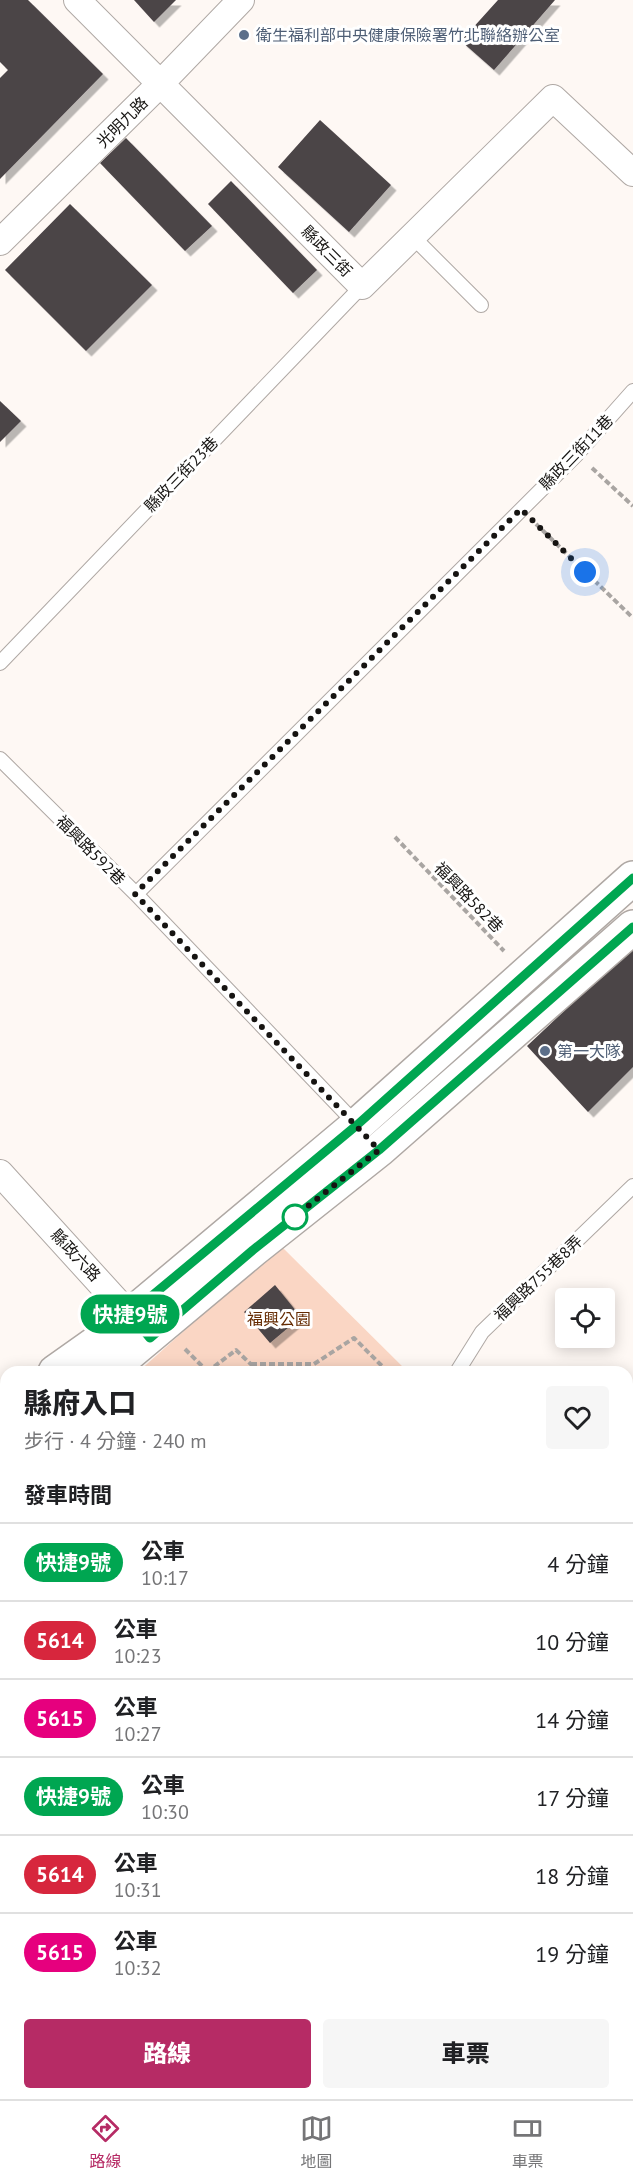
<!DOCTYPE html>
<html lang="zh-TW">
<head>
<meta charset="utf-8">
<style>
  :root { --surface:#fff; --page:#f6f6f6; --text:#202124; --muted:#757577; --line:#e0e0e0; --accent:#b62b65 }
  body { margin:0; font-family:"PT Sans","Noto Sans TC",sans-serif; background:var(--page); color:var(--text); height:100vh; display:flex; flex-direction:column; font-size:22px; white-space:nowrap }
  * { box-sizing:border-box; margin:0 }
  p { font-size:20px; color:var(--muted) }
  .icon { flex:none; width:33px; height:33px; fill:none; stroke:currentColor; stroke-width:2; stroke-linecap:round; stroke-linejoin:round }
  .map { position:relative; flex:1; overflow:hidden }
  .side { position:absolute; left:0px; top:1366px; width:633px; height:734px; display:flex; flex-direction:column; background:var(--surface); border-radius:18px 18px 0 0; box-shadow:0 3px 15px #0003 }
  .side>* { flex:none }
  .badge { padding:0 12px; border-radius:20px; font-size:21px; line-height:39px }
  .tools { position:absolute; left:555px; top:1288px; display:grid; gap:12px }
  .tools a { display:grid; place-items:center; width:60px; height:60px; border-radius:6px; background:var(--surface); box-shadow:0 3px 15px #0003; font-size:30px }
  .you { position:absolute; width:30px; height:30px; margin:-15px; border:4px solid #fff; border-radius:50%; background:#1a73e8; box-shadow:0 0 0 9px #1a73e833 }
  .map>.badge { position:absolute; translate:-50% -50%; box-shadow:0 0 0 3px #fff }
  h2 { padding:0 24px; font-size:22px; line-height:54px }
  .round { display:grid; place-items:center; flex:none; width:63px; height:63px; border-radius:6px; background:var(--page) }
  .headline { display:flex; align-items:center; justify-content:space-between; height:102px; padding:0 24px }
  h1 { font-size:28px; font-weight:800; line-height:45px }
  .action { display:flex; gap:12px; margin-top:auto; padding:12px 24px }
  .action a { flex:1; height:69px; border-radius:6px; background:var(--accent); color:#fff; font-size:24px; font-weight:800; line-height:69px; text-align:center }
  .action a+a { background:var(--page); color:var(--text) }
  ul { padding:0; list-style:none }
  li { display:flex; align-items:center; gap:18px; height:78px; padding:0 24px; border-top:2px solid var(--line) }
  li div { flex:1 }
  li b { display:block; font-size:22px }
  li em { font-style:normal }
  li .badge { min-width:66px; font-weight:700; text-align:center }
  .menu { display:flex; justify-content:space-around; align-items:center; height:84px; border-top:2px solid var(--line); background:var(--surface); font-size:16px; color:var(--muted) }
  .menu a { display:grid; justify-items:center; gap:3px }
  .menu .active { color:var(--accent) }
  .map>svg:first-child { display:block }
  .green { fill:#fad6c4 }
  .building { fill:#4b4447; filter:url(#shadow) }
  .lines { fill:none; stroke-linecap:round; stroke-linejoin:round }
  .lane-casing { stroke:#afa8a4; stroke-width:16 }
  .street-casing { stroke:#afa8a4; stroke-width:28 }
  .secondary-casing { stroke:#afa8a4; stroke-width:36 }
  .path { stroke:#a9a5a2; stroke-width:4; stroke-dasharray:6 3; stroke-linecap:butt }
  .lane { stroke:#fff; stroke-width:14 }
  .street { stroke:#fff; stroke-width:26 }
  .secondary { stroke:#fff; stroke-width:33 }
  .line-casing { stroke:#fff; stroke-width:14 }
  .line { stroke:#00a651; stroke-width:9 }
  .walk { stroke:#161412; stroke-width:6; stroke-dasharray:0 10.8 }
  .service-dot { fill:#5c6f8a; stroke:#fff; stroke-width:2 }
  .stop-dot { fill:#fff; stroke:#00a651; stroke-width:3 }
  .labels { text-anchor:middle; stroke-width:6; stroke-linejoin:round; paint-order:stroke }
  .service-label { font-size:16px; fill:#4e5e75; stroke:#fff; text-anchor:start }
  .street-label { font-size:16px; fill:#161412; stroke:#fff }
  .park-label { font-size:16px; fill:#642a01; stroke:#fff }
</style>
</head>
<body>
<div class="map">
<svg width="633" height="2099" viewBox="0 0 633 2099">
  <defs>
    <filter id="shadow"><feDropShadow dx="5.5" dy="5.5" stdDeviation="0" flood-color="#0004"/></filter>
  </defs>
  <rect width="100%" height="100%" fill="#fef8f4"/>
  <path class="green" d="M 280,1245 L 408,1372 L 138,1372 Z"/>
  <path class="building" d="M 0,0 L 28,0 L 103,74 L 0,179 L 0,78 L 8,70 L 0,62 Z
    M 134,0 L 176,0 L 154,22 Z
    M 498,0 L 555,0 L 494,70 L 461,41 Z
    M 320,120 L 391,185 L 349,232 L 278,167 Z
    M 126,138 L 212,226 L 185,251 L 100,163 Z
    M 231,181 L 317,270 L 293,293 L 208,204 Z
    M 70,204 L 152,285 L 86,351 L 5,270 Z
    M 0,401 L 21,421 L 0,442 Z
    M 633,946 L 633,1067 L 588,1112 L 527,1046 Z
    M 275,1285 L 301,1317 L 270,1343 L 244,1312 Z
    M 633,1922 L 633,1991 L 627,1997 L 627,1928 Z"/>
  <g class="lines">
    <defs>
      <path id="lane" d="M 413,237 L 481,305
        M 0,663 L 362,286
        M 0,759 L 136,894 L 358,1126
        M 136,894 L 577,454 L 633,391
        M 457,1372 L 482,1332 L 633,1186
        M 627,1577 L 633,1584
        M 189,2099 L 194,2094"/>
      <path id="street" d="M 77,0 L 362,286 L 553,98 L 633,173
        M 0,242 L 161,83 L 241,0
        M 0,1173 L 141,1328
        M 627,2036 L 633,2031
        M 554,2099 L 560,2094"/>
      <path id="secondary" d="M 55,1372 L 103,1338 L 357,1125 L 633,878
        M 107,1372 L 253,1250 L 379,1150 L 633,927
        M 0,1413 L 6,1408
        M 0,1460 L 6,1455"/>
    </defs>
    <use href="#lane" class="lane-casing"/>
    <use href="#street" class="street-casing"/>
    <use href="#secondary" class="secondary-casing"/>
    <path class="path" d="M 592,468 L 633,506
      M 536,524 L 633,618
      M 395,837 L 504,951
      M 185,1349 L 208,1372
      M 251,1364 L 314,1364 L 354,1338 L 388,1372
      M 207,1372 L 236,1350 L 259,1372"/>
    <use href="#lane" class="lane"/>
    <use href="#street" class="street"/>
    <use href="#secondary" class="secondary"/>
  </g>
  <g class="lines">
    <defs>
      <path id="line" d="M 633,878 L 357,1125 L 130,1314 L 150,1338 L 253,1250 L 379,1150 L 633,927"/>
    </defs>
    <use href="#line" class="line-casing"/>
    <use href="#line" class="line"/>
    <path class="walk" d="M 295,1217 L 289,1221 L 379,1150 L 135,894 L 521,509 L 585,572"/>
  </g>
  <g class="service-dot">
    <circle cx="244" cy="35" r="6"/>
    <circle cx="545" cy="1051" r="6"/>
  </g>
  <circle class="stop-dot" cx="295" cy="1217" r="12"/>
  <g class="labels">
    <g class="service-label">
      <text x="256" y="41">衛生福利部中央健康保險署竹北聯絡辦公室</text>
      <text x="557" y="1057">第一大隊</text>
    </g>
    <g class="street-label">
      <text transform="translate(122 122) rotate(-45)" y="6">光明九路</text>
      <text transform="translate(327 251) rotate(45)" y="6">縣政三街</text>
      <text transform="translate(576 452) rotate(-46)" y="6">縣政三街11巷</text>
      <text transform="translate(181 474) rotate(-46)" y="6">縣政三街23巷</text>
      <text transform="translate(91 850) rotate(45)" y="6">福興路592巷</text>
      <text transform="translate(469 897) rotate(46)" y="6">福興路582巷</text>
      <text transform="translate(76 1255) rotate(47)" y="6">縣政六路</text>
      <text transform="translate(538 1278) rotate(-44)" y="6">福興路755巷8弄</text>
    </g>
    <g class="park-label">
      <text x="279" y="1325">福興公園</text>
    </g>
  </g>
</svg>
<div class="tools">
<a><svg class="icon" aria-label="locate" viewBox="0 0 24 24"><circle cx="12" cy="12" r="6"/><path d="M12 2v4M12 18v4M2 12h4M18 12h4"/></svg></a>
</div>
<div class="you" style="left:585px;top:572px"></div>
<b class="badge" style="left:130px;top:1314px;background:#00a651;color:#fff">快捷9號</b>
<section class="side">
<div class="headline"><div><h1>縣府入口</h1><p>步行 · 4 分鐘 · 240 m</p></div><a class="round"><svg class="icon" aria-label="heart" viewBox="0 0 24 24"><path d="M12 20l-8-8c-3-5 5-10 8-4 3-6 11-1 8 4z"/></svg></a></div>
<h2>發車時間</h2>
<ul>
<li><span class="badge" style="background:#00a651;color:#fff">快捷9號</span><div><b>公車</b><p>10:17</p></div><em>4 分鐘</em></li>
<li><span class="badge" style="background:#d7263d;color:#fff">5614</span><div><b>公車</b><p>10:23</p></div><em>10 分鐘</em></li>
<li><span class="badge" style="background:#e6007e;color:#fff">5615</span><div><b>公車</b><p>10:27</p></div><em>14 分鐘</em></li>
<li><span class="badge" style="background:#00a651;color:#fff">快捷9號</span><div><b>公車</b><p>10:30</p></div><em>17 分鐘</em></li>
<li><span class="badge" style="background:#d7263d;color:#fff">5614</span><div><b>公車</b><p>10:31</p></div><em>18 分鐘</em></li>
<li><span class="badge" style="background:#e6007e;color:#fff">5615</span><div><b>公車</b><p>10:32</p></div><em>19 分鐘</em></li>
</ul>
<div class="action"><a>路線</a><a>車票</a></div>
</section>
</div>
<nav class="menu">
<a class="active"><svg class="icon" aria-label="directions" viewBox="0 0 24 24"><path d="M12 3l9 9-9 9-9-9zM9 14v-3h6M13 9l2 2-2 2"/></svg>路線</a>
<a><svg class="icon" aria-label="map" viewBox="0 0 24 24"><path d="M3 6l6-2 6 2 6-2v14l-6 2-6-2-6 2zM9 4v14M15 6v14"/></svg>地圖</a>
<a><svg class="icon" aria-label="tickets" viewBox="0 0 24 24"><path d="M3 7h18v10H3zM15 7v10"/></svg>車票</a>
</nav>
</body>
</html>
